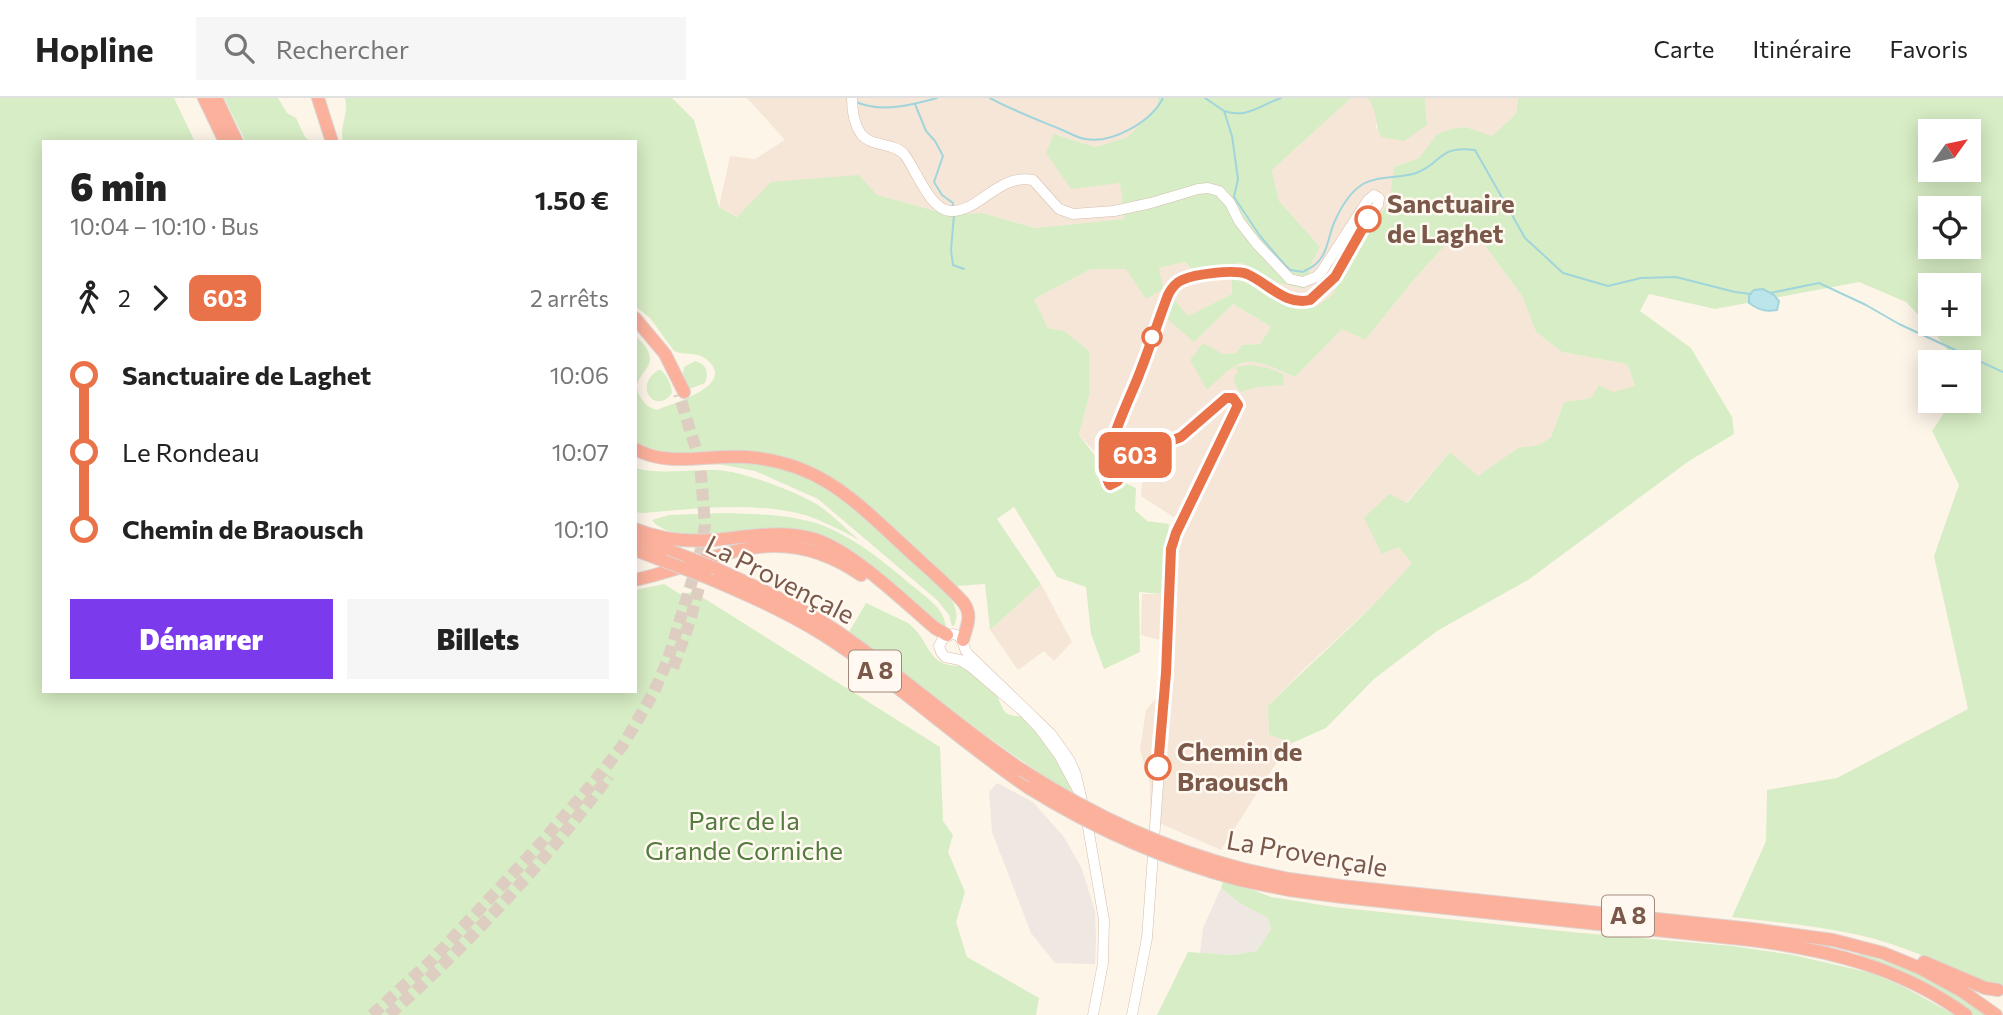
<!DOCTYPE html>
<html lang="fr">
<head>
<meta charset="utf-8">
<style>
  :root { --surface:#fff; --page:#f6f6f6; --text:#222; --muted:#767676; --line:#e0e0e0; --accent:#7c3aed }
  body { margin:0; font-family:Commissioner,sans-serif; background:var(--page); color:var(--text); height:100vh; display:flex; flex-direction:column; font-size:26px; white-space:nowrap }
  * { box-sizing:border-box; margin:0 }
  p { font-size:23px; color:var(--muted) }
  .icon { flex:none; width:38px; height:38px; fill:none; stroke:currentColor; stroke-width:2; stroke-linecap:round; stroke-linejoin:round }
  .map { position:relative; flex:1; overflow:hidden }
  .sheet { position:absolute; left:42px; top:42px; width:595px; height:553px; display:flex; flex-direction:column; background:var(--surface); border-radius:0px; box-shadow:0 4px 18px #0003 }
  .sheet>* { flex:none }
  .badge { padding:0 14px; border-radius:10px; font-size:24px; line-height:46px }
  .needle { width:46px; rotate:57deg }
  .controls { position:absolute; left:1918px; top:21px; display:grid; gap:14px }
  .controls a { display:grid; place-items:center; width:63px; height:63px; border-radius:0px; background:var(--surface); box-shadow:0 4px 18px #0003; font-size:35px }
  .map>.badge { position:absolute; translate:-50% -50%; box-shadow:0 0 0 4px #fff }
  .legs { display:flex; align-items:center; gap:10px; height:77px; padding:0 28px; font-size:23px }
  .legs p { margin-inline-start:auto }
  .overview { display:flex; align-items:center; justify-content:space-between; height:119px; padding:0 28px }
  h1 { font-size:38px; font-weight:800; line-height:52px }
  .button { display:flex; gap:14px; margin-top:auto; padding:14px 28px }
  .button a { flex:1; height:80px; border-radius:0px; background:var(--accent); color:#fff; font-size:28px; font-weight:800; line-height:80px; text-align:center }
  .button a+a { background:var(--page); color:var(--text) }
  ul { padding:0 28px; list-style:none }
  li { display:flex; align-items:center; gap:24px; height:77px; font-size:26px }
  li i { display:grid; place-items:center; width:10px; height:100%; margin:0 9px; background:currentColor }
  li i::after { content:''; width:18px; height:18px; margin:-9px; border:5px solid; border-radius:50%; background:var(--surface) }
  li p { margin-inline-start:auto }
  li:first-child i { background:linear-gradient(#0000 50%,currentColor 0) }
  li:last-child i { background:linear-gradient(currentColor 50%,#0000 0) }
  header { display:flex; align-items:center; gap:42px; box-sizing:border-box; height:98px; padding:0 35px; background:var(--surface); border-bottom:2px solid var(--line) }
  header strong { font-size:33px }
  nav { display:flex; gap:38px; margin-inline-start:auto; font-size:24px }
  .search { width:490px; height:63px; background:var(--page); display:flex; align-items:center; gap:18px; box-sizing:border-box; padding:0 24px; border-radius:0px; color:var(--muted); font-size:26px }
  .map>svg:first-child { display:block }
  .residential { fill:#f6e6d7 }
  .industrial { fill:#efe8e2 }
  .green { fill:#d7edc5; fill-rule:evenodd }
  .water { fill:#bbe5ea; stroke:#a1d5dc; stroke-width:2 }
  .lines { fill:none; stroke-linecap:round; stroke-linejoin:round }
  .stream { stroke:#a1d5dc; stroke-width:2 }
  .motorway-tunnel { stroke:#ddcec1; stroke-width:12; stroke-dasharray:12 6; stroke-linecap:butt }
  .secondary-casing { stroke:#d7beac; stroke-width:11 }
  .motorway-casing { stroke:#ddd4d0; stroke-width:14 }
  .secondary { stroke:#fff; stroke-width:10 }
  .motorway { stroke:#fbb19c; stroke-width:12 }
  .motorway-bridge-casing { stroke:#ddd4d0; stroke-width:14; stroke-linecap:butt }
  .motorway-bridge { stroke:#fbb19c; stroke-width:12 }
  .line-1-casing { stroke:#fff; stroke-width:16 }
  .line-1 { stroke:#e97249; stroke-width:10 }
  .stop-1-dot { fill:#fff; stroke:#e97249; stroke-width:3.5 }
  .labels { text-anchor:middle; stroke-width:5; stroke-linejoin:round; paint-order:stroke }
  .shield { fill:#fff9f1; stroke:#a3897c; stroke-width:2 }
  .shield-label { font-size:24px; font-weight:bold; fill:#7b594a }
  .stop-label { font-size:26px; font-weight:bold; fill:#7b594a; stroke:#fff9f1; text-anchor:start }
  .street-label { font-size:26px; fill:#7b594a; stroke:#fff9f1 }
  .park-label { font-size:26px; fill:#527b3e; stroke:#fff9f1 }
</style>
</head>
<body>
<header>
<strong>Hopline</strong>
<div class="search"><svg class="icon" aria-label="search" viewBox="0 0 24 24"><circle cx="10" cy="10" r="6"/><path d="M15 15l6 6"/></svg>Rechercher</div>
<nav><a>Carte</a><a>Itinéraire</a><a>Favoris</a></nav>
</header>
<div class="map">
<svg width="2003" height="917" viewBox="0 0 2003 917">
  <rect width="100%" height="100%" fill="#fef5e9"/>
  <path class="residential" d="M 747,0 L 1158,0 L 1158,7 L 1129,39 L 1095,49 L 1054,36 L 1120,84 L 1124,121 L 1035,130 L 982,115 L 951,117 L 877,97 L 738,119 L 719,109 L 730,58 L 755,61 L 785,42 Z
    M 1351,0 L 1368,0 L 1371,2 L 1377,22 L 1376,30 L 1427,27 L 1425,0 L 1518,0 L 1516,16 L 1492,39 L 1467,29 L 1437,36 L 1419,60 L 1394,69 L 1389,104 L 1364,139 L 1332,197 L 1317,208 L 1288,207 L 1248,182 L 1233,181 L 1232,196 L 1188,218 L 1194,244 L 1233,206 L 1271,229 L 1260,246 L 1242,247 L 1236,255 L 1223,256 L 1236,267 L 1250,264 L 1265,266 L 1295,279 L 1342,231 L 1365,242 L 1412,184 L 1462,128 L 1483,145 L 1522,198 L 1536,234 L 1562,254 L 1627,266 L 1635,289 L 1591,300 L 1564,304 L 1551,339 L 1539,347 L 1518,350 L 1478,379 L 1450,354 L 1406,405 L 1398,449 L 1413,465 L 1386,495 L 1300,575 L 1268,608 L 1269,637 L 1292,645 L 1273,670 L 1221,752 L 1150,721 L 1150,686 L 1140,652 L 1146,612 L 1157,599 L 1160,542 L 1141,537 L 1142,496 L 1165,496 L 1165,447 L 1175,420 L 1141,398 L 1144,368 L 1111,392 L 1104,386 L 1097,356 L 1079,337 L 1089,298 L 1064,233 L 1048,230 L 1034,201 L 1091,171 L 1159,170 L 1185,164 L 1193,172 L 1242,165 L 1279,185 L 1305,191 L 1312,164 L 1320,149 L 1279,103 L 1272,72 Z
    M 1041,486 L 1072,544 L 1054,563 L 1044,553 L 1018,572 L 990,532 Z"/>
  <path class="industrial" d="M 997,685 L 1033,704 L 1064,739 L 1082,771 L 1095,813 L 1096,839 L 1095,866 L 1055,865 L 1031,835 L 992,734 L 989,694 Z
    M 1221,790 L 1241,806 L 1268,820 L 1271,831 L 1257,853 L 1232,857 L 1200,855 L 1203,830 Z"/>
  <path class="green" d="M 0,0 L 174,0 L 195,44 L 44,44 L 44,593 L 635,593 L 635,492 L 664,486 L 680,496 L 694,494 L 940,649 L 943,723 L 953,737 L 948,754 L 965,794 L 956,824 L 967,859 L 1039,900 L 1036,917 L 0,917 Z
    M 224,0 L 278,0 L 287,15 L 296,20 L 305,39 L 311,44 L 246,44 Z
    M 345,0 L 672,0 L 694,22 L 719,109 L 737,119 L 771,84 L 859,77 L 877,97 L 951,117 L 982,115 L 1035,130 L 1124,121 L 1120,85 L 1071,91 L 1046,55 L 1054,36 L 1095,49 L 1128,39 L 1158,7 L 1158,0 L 1351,0 L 1272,72 L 1279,103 L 1320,149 L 1312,164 L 1305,191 L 1279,185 L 1242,165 L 1193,172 L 1185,164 L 1159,170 L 1163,191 L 1146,201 L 1126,171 L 1091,171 L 1034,201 L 1048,230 L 1064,233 L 1089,253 L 1089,298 L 1079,337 L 1096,359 L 1101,386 L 1109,395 L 1121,390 L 1125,385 L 1136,390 L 1135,412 L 1147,423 L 1169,426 L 1163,496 L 1139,494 L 1140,554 L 1104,571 L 1091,536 L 1086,489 L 1057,479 L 1014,409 L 997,421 L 1041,486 L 990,532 L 985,486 L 957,488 L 871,410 L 832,379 L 798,363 L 763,355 L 664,354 L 643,348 L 635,343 L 635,238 C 642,244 650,251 650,261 C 649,277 627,281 643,303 C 647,308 650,310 657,312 C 673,305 739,287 706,261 C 696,253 684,258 674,253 L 650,220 L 635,208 L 635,44 L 343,44 C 339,29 349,16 345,0 Z
    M 1368,0 L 1425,0 L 1427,27 L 1404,43 L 1381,39 C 1375,27 1377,12 1368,0 Z
    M 1518,0 L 2003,0 L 2003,887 L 1994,889 C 1949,869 1903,846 1854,836 C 1814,827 1773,824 1732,819 L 1766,743 L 1767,692 L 1837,680 L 1968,611 L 1934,458 L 1959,387 L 1932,333 L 1952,303 L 1969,303 L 1969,264 L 1957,264 L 1929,228 L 1906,204 L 1859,184 L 1715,211 L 1649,196 L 1640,213 L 1691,250 L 1732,319 L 1734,336 L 1689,363 L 1528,482 L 1437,533 L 1374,581 L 1326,630 L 1292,645 L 1269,637 L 1268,608 C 1315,560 1368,517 1412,465 L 1398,449 L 1382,456 L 1364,420 L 1389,396 L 1407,405 L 1450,354 L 1478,378 L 1518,350 L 1539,347 L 1551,339 L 1564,304 L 1591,300 L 1599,287 L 1613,294 L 1635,288 L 1627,266 L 1562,254 L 1536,234 L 1522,198 L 1483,145 L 1462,128 L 1412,184 L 1365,242 L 1342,231 L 1295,279 C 1277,272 1256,258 1237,267 C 1226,272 1216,284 1207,292 L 1190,262 L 1203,245 L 1223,256 L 1236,255 L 1242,247 L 1260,246 L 1271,229 L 1233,206 L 1194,244 L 1165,219 L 1173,200 L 1188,218 L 1232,196 L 1232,180 L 1248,182 L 1288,207 L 1317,208 L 1332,197 L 1364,139 L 1389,104 L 1394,69 L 1419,60 L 1437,36 L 1451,31 L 1466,29 L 1492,38 L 1516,16 ZM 1930,33 L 1969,33 L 1969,72 L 1930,72 ZM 1930,110 L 1969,110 L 1969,149 L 1930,149 ZM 1930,187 L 1969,187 L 1969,226 L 1930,226 Z
    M 695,263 C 707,266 709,275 705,285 L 687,292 L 683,275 L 684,269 Z
    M 1251,267 L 1268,270 L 1283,276 L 1284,287 L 1257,289 L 1240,294 L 1235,286 L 1234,277 L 1238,276 L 1236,269 Z
    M 658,272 L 661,272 C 668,279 671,285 672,295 C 657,317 632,290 658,272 Z
    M 746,365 C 810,372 840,398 886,440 C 906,458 926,476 946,494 C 954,505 960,514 954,528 L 952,528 L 949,517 L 937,502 L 818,401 L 755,373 L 718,366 Z
    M 635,370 C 662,377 689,371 716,372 C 742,373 795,393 818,407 C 833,417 846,431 859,442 C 842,433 824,423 805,417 C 753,403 695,411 643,415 L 635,414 Z
    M 724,415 C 749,416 775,416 799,421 C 844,429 880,461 914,489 C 927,500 945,511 946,530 L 944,530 L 827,441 L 680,436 C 670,433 658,431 652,422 L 669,417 Z
    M 866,505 L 908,525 C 933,544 924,570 965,568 C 974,577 987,585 995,595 C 1003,606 1000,620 1022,618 L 1049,647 L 1067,680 L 1073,696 C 994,648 923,589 849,534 Z
    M 1223,784 L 1253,792 L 1271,799 L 1334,809 L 1571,834 L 1732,848 L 1793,857 L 1871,875 L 1902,888 L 1955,917 L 1157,917 L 1188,854 L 1232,857 L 1257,853 L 1271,831 L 1268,820 L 1241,806 L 1221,790 Z
    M 1859,855 L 1917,874 L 1939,885 L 1989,917 L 1974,917 L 1929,887 L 1904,874 L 1858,857 Z"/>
  <path class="water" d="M 1763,191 L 1774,197 L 1779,203 L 1777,212 C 1765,214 1759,212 1749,205 L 1749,197 L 1754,192 Z"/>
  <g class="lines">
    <path class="stream" d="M 990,0 C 1012,12 1036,21 1060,31 C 1068,34 1077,40 1085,41 C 1112,46 1151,24 1163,0
      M 1205,0 L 1224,13 L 1232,38 L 1238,81 L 1234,99 L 1260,138 L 1285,167 L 1290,172 L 1303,174 C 1308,171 1313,169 1317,165 C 1328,154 1328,139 1334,125 C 1340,111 1350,94 1363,86 C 1379,77 1399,81 1416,75 C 1443,65 1438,47 1475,52 L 1525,140 L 1563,175 L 1608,188 L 1641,180 L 1676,179 L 1735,194 L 1751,196
      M 856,4 C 881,15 912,7 937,0
      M 915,6 L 926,33 L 935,43 L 943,58 L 934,84 L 942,97 L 953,105 L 953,108
      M 1224,13 C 1247,21 1260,7 1281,0
      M 954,117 L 951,152 L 953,167 L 964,171
      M 1770,195 L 1819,185 L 1866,207 L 1899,226 L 2003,274"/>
    <path class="motorway-tunnel" d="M 673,570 L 690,523 L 704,470
      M 372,917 L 433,861 L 533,754 L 593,685 L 623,647 L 654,594 L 668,561 L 692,483 L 701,451 L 705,427 L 700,364 L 679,296
      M 389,917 C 470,844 544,765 609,678"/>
    <defs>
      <path id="secondary" d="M 852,0 C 852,12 854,26 861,36 C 871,49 893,44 904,56 C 916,71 929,111 950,113 C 979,115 998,75 1033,82 L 1059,111 L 1073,116 L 1114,113 L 1151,105 L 1198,91 L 1208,90 L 1219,93 L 1230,105 L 1239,123 L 1256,145 L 1290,181 L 1303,184 L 1316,179 L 1322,173 L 1368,102 L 1374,97 L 1379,100 L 1378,107 L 1369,118 L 1335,179 L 1321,194 L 1310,202 L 1292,202 L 1247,176 L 1234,174 L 1181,182 L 1175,186 L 1168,197 L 1139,278 L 1112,345 L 1106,381 L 1110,387 L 1118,383 L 1126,363 L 1133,357 L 1181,339 L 1226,300 L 1233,300 L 1238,307 L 1176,435 L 1172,451 L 1166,575 L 1147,840 L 1132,917
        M 1080,696 L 1059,657 L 1040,631 L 1024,614 L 971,569 L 960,562 L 945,559 L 941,554 L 939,548 L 944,539 L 953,536 C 966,539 961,548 968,556 L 1051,636 L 1070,663 L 1076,677 L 1088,729 L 1104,822 L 1103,865 L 1093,917"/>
      <path id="motorway" d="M 204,0 L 225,44
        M 216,0 L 237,44
        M 318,0 L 332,44
        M 635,220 L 665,256 L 684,294
        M 635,351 C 669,370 709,356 746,359 C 819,364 854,402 905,449 C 924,467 945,484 963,504 C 973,517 967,527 963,542
        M 635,431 C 661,442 686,444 714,442 C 745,439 778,432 810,440 C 849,449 903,503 935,530 L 947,537
        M 637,440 L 689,460
        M 635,452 L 664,463
        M 717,471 C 756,489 796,507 832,530 C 898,574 956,628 1022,672
        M 706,479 C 746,496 785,513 822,536 C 895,582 958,642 1029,690
        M 635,482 C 720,463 776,419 861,477
        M 1243,771 L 1289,781 L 1341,788 L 1752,831 L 1833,842 L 1883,855 L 1920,870 L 1962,893 L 1996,917
        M 1240,782 L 1289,792 L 1342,799 L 1751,842 C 1829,852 1902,870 1966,917
        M 1924,864 L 1985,890 L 1998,892"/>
    </defs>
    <use href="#secondary" class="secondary-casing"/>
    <use href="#motorway" class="motorway-casing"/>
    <use href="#secondary" class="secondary"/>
    <use href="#motorway" class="motorway"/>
    <defs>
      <path id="motorway-bridge" d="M 689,460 L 717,471
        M 664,463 L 706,479
        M 1022,672 C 1090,716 1164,751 1243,771
        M 1029,690 C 1095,731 1165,762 1240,782"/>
    </defs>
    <use href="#motorway-bridge" class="motorway-bridge-casing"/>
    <use href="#motorway-bridge" class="motorway-bridge"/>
  </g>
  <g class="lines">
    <defs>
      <path id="line-1" d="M 1158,669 L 1166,575 L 1171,451 L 1176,435 L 1238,307 L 1233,300 L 1226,300 L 1181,339 L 1133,357 L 1126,363 L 1118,383 L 1110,387 C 1095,367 1132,297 1140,274 C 1150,249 1158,223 1168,197 C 1171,191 1175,185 1182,182 C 1195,176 1234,171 1247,176 C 1268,185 1285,208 1310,202 L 1335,179 L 1368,121"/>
    </defs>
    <use href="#line-1" class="line-1-casing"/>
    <use href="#line-1" class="line-1"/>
  </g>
  <g class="stop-1-dot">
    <circle cx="1368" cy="121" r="12"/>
    <circle cx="1152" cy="239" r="9"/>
    <circle cx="1158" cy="669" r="12"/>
  </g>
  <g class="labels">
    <g class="shield">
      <rect x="849" y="552.5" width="52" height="41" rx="5"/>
      <rect x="1602" y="797.5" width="52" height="41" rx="5"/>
    </g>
    <g class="shield-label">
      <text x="875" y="581">A 8</text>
      <text x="1628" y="826">A 8</text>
    </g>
    <g class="stop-label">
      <text x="1387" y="115">Sanctuaire<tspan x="1387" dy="30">de Laghet</tspan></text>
      <text x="1177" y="663">Chemin de<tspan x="1177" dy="30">Braousch</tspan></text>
    </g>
    <g class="street-label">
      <text transform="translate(780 482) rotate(27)" y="9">La Provençale</text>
      <text transform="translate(1307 756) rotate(10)" y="9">La Provençale</text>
    </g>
    <g class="park-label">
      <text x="744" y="732">Parc de la<tspan x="744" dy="30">Grande Corniche</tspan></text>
    </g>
  </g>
</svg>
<div class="controls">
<a><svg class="needle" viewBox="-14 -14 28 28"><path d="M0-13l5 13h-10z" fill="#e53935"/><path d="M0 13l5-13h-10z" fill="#767676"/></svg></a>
<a><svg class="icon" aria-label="locate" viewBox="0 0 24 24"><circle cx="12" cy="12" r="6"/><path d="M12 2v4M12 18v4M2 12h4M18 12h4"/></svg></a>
<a>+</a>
<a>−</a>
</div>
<b class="badge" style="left:1135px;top:357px;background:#e97249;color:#fff">603</b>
<section class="sheet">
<div class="overview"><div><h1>6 min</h1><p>10:04 – 10:10 · Bus</p></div><b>1.50 €</b></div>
<div class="legs"><svg class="icon" aria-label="walk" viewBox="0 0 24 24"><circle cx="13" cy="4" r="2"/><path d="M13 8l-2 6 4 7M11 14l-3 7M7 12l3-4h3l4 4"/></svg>2<svg class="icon" aria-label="forward" viewBox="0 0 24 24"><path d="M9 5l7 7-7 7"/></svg><b class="badge" style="background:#e97249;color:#fff">603</b><p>2 arrêts</p></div>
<ul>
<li><i style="color:#e97249"></i><b>Sanctuaire de Laghet</b><p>10:06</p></li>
<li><i style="color:#e97249"></i><span>Le Rondeau</span><p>10:07</p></li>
<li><i style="color:#e97249"></i><b>Chemin de Braousch</b><p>10:10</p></li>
</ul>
<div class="button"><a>Démarrer</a><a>Billets</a></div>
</section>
</div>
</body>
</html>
